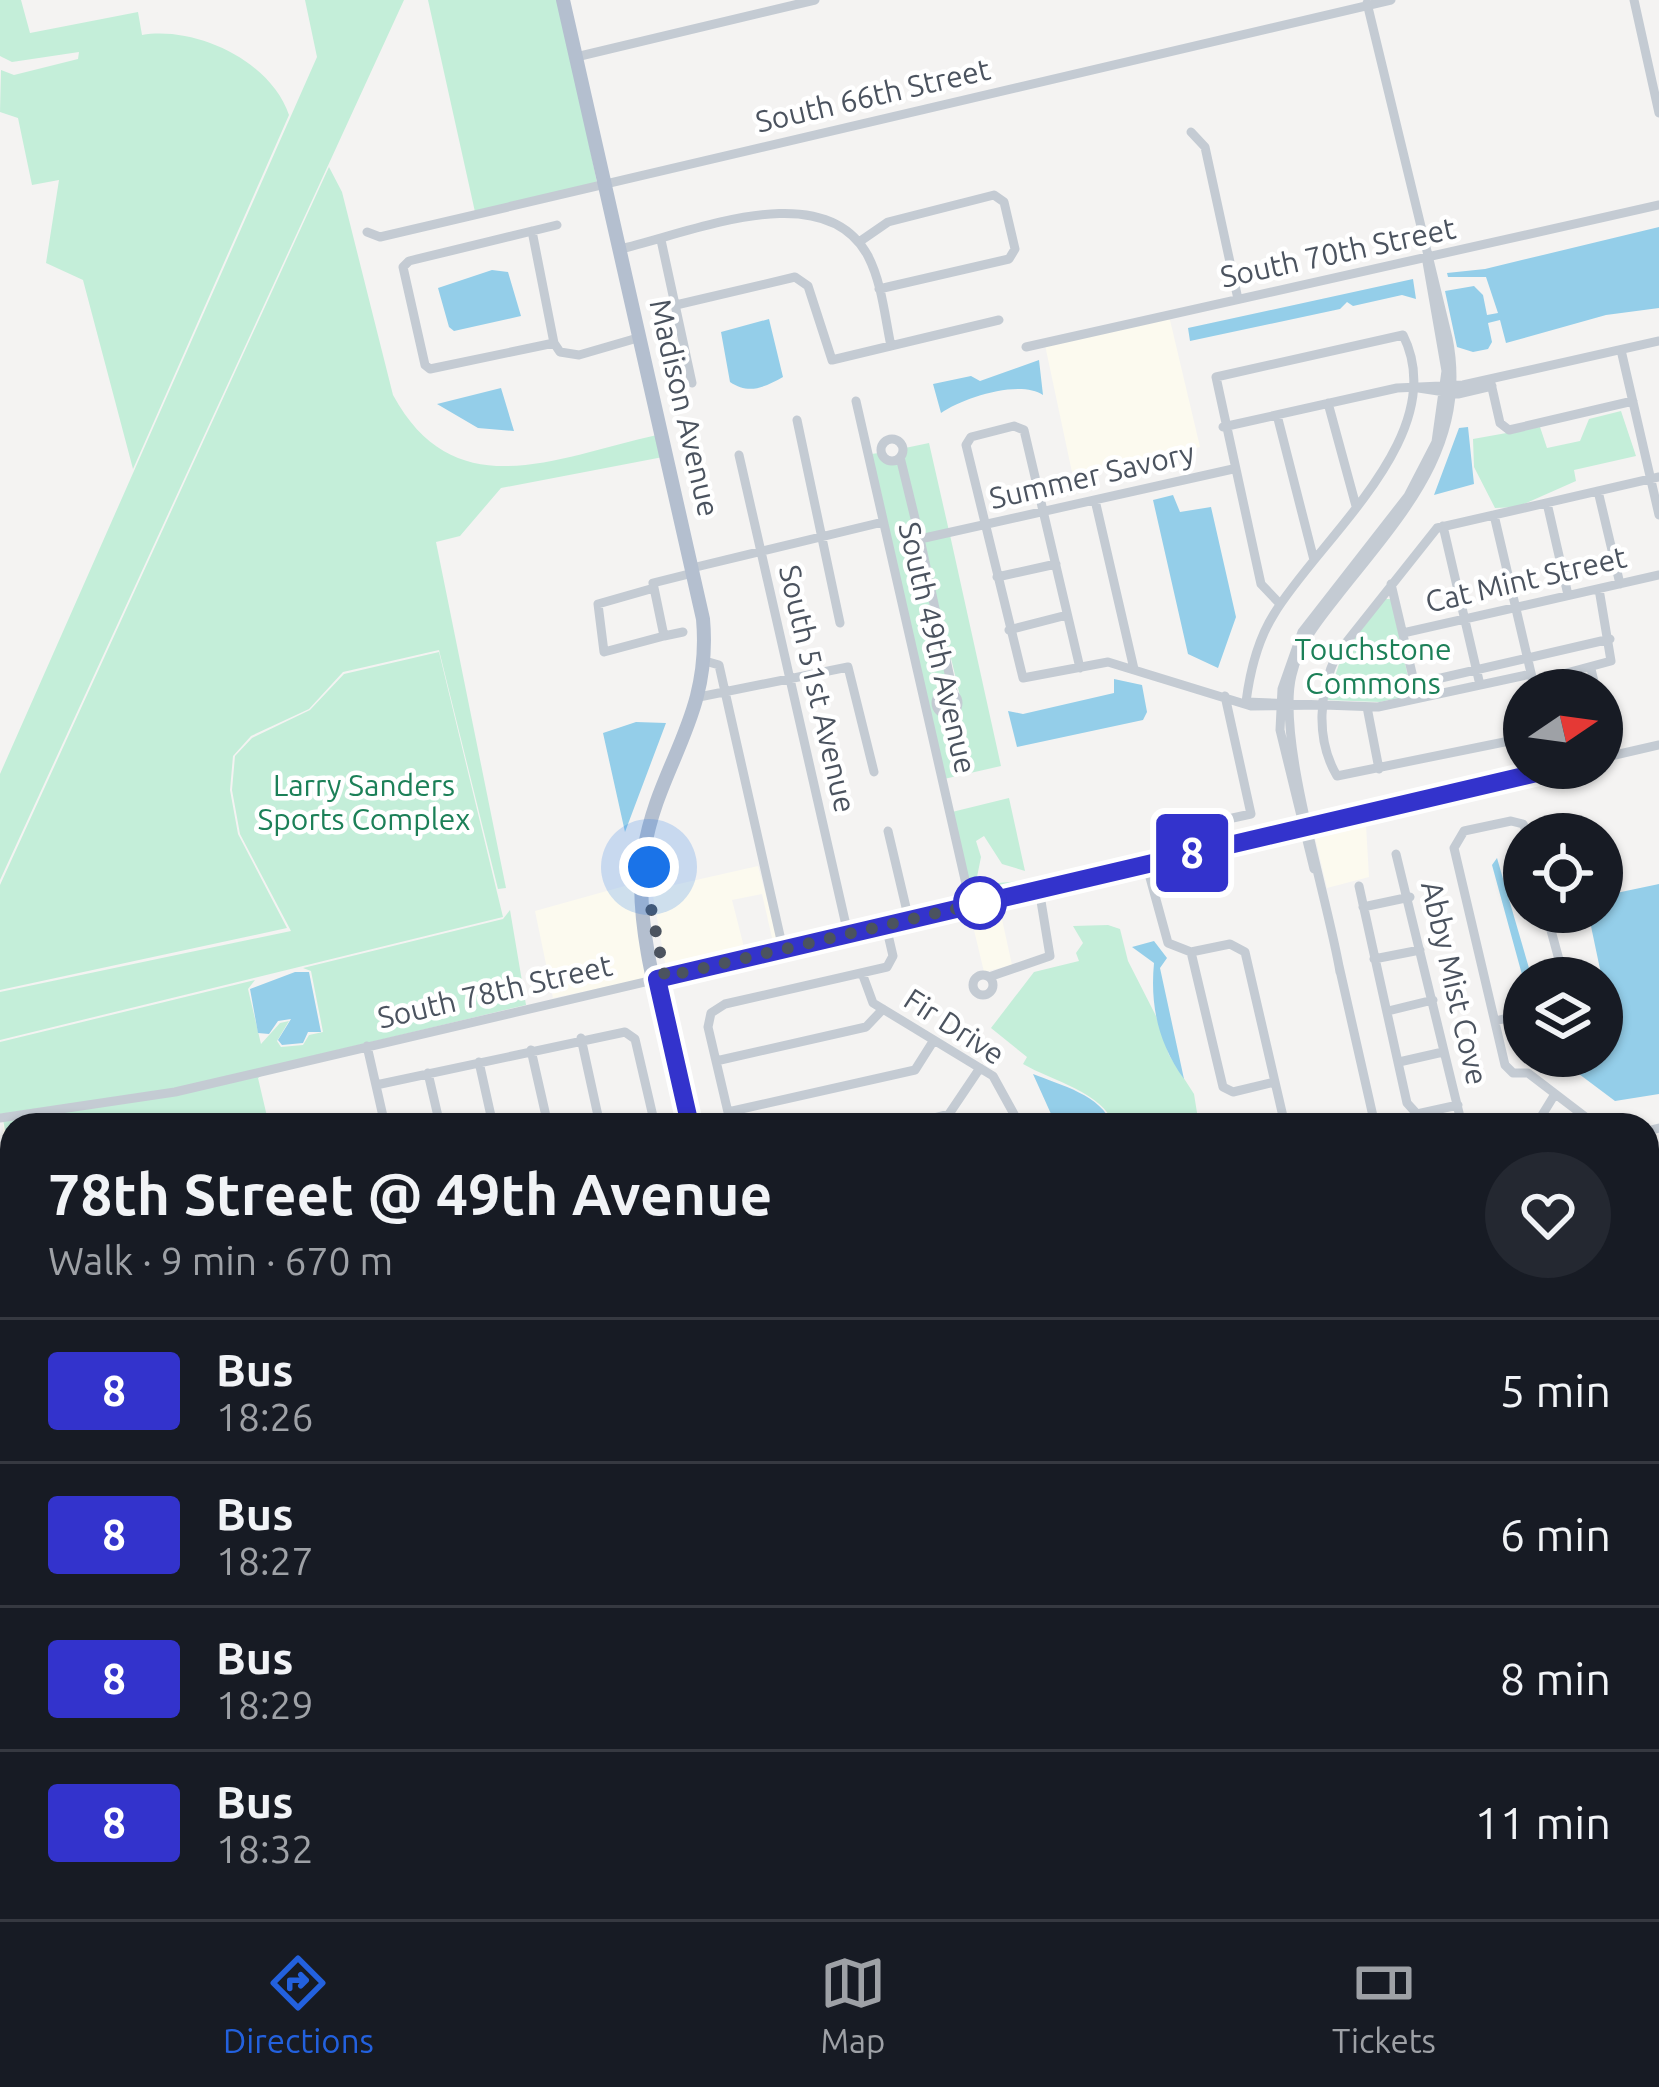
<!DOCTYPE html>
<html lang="en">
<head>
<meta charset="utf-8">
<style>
  :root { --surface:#171b24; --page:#242831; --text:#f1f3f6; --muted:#9ea1a6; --line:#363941; --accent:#2361de }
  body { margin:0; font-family:Ubuntu,sans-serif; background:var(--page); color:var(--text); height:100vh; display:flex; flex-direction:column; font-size:45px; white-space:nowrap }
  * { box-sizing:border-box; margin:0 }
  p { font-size:39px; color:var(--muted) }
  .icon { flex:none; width:66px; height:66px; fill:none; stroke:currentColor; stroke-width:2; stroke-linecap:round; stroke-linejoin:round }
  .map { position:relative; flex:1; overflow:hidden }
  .sheet { position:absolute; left:0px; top:1113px; width:1659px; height:807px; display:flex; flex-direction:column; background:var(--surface); border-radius:36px 36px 0 0; box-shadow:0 3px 9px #0004 }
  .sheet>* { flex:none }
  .badge { padding:0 24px; border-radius:9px; font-size:42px; line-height:78px }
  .needle { width:78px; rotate:77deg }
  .fabs { position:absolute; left:1503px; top:669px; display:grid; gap:24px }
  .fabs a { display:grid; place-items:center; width:120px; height:120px; border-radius:50%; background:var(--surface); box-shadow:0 3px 9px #0004; font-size:60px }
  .you { position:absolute; width:60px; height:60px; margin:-30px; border:9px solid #fff; border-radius:50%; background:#1a73e8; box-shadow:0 0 0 18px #1a73e833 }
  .map>.badge { position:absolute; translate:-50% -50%; box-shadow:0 0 0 6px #fff }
  .round { display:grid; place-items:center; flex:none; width:126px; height:126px; border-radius:63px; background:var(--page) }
  .head { display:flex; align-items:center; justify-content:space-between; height:204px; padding:0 48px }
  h1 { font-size:57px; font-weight:600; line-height:90px }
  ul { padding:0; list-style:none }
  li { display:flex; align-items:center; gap:36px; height:144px; padding:0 48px; border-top:3px solid var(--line) }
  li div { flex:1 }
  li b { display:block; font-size:45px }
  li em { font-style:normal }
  li .badge { min-width:132px; font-weight:700; text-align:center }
  .tabs { display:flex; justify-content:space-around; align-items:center; height:168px; border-top:3px solid var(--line); background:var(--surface); font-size:33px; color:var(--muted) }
  .tabs a { display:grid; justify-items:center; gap:6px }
  .tabs .selected { color:var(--accent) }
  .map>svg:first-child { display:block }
  .commercial { fill:#fcfaef; fill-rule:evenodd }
  .education { fill:#e5e4e4 }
  .green { fill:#c4eed9 }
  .water { fill:#94cee9 }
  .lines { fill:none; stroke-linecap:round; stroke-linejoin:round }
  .minor { stroke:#c4cbd3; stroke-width:9 }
  .major { stroke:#b4bfcf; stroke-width:14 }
  .line-casing { stroke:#fff; stroke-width:27 }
  .line { stroke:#33c; stroke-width:18 }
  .walk { stroke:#4b535f; stroke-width:12; stroke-dasharray:0 21.6 }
  .stop-dot { fill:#fff; stroke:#33c; stroke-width:6 }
  .labels { text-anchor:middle; stroke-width:9; stroke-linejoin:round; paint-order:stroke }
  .street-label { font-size:30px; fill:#4b535f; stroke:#fff }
  .park-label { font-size:30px; fill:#1c8058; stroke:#fff }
</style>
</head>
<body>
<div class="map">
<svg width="1659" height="1919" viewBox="0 0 1659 1919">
  <rect width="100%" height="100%" fill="#f4f3f2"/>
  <path class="commercial" d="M 1163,318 L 1170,320 L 1200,447 L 1073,477 L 1045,345 Z
    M 1366,825 L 1369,877 L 1327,888 L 1315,837 Z
    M 758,866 L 780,948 L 667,974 L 652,890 ZM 762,894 L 773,942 L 745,951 L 732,900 Z
    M 639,882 L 654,977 L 553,998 L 535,911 Z
    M 998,901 L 1012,965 L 984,972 L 969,909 Z
    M 3,1120 L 6,1130 L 12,1129 L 12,1340 L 0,1343 Z
    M 1659,1557 L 1659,1715 L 1647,1718 L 1647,1560 Z"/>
  <path class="education" d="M 1659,1280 L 1659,1525 L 1647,1528 L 1647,1283 Z"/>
  <path class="green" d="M 0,0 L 21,0 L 30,33 L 138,12 L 142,35 C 196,26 271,61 289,115 L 133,469 L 83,280 L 46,263 L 59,180 L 32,185 L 18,118 L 0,112 L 1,70 L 14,75 L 78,59 L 79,52 L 12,62 L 0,56 Z
    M 305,0 L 404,0 L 0,880 L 0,774 L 317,57 Z
    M 428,0 L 560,0 L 597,183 L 475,212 Z
    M 329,167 L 342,192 L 393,395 C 455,509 556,457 657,435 L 663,457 L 501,488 L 460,536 L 436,542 L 506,888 L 498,889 L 439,650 L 343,672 L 309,709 L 251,736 L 233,756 L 230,790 L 238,834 L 287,928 L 0,990 L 0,885 Z
    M 1621,411 L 1636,456 L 1574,470 L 1576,481 L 1517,507 L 1495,508 L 1474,467 L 1473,439 L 1540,427 L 1547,448 L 1580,441 L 1589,419 Z
    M 929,443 L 949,531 L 922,537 L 903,457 L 905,448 Z
    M 879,453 L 886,462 L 899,461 L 949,689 L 937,694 L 934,706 L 951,715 L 961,700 L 923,541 L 950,535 L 1001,766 L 944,779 L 871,454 Z
    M 1385,599 L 1391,599 L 1412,695 L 1380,702 L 1327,700 L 1342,655 Z
    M 439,652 L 503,917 L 0,1040 L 0,992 L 291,931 L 240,834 L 232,790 L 235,756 L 252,738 L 310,710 L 344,674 Z
    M 1009,798 L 1025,871 L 1002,864 L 984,836 L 976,841 L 981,857 L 977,877 L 987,884 L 1021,881 L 1027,890 L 973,903 L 952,812 Z
    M 510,910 L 526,1005 L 175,1089 L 0,1114 L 0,1042 L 255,980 L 248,989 L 261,1044 L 280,1023 L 289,1021 L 277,1041 L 281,1047 L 303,1045 L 309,1035 L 323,1032 L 311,971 L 303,968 L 503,919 Z
    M 1108,925 L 1120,929 L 1128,961 L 1156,1016 L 1169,1055 L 1194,1094 L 1199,1125 L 1114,1125 C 1103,1092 1052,1081 1023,1064 L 1027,1057 L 991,1028 L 1034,972 L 1079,961 L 1076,953 L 1083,943 L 1073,926 Z
    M 267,1072 L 258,1078 L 269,1125 L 75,1125 L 72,1118 L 5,1130 L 3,1120 Z"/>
  <path class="water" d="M 1659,227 L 1659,308 L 1606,315 L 1506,343 L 1500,320 L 1488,323 L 1492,342 L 1488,349 L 1473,352 L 1457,347 L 1445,291 L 1474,286 L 1483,295 L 1487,315 L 1498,313 L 1486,277 L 1448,277 L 1447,273 L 1485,269 Z
    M 492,270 L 508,272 L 521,316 L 454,331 L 449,327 L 438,288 Z
    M 1413,279 L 1416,299 L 1402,295 L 1353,306 L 1347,302 L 1340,309 L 1190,341 L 1188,328 Z
    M 769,319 L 783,377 C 765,387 749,395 730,382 L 721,332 Z
    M 1039,360 L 1043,395 C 1020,379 962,398 941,413 L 933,384 L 971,376 L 980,381 Z
    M 501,388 L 514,431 L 478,428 L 437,404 Z
    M 1468,427 L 1474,484 L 1434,495 L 1459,428 Z
    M 1173,495 L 1180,512 L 1211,507 L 1236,617 L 1218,668 L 1188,654 L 1153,500 Z
    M 1114,679 L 1142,685 L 1147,712 L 1143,720 L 1017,747 L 1008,711 L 1023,714 L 1114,693 Z
    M 636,722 L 666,723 L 625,832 L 603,733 Z
    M 1497,858 L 1531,975 L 1524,982 L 1492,865 Z
    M 1659,884 L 1659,1094 L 1615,1101 L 1555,1056 L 1602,1056 L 1602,1031 L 1612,1026 L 1588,912 L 1602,912 L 1602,896 Z
    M 1154,941 L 1167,958 L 1160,968 L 1184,1079 C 1158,1043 1150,1005 1154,963 L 1132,947 Z
    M 295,972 L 309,972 L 321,1032 L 308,1032 L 303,1043 L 282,1045 L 278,1040 L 291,1019 L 278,1021 L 269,1034 L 258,1033 L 250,989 Z
    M 1033,1074 C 1060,1085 1102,1095 1112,1125 L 1056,1125 Z
    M 32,1908 L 225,1908 L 228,1919 L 34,1919 Z"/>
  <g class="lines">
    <path class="minor" d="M 1634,0 L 1659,113
      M 576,57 L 815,0
      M 1191,132 L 1205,147 L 1238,299
      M 532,231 L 554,343
      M 367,232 L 380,237 L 1391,0
      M 661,240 L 692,383
      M 859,242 L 888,222 L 994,195 L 1004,202 L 1015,249 L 1009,259 L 879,289
      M 620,249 C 691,233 824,174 868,256 C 882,283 885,318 891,346
      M 676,305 L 795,277 L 808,286 L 832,360 L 999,320
      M 554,343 L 430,369 L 425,365 L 403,267 L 409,261 L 557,225
      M 554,343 L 560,352 L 579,355 L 641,337
      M 1026,347 L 1659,205
      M 1621,350 L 1659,515
      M 1490,379 L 1500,423 L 1509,430 L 1633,401
      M 1412,387 L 1458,394 L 1492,386
      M 856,401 L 971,906
      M 1328,403 L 1356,506
      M 1277,415 L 1314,560
      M 797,420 L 840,623
      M 1223,427 L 1397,388 L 1463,385 L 1659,341
      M881 450a11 11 0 1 1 22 0a11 11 0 1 1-22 0Z
      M 739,455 L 848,934
      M 900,457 L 920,539 L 1233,469
      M 1598,491 L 1620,584
      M 1095,500 L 1134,669
      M 1547,503 L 1568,595
      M 1494,515 L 1535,690
      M 1443,526 L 1480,685
      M 920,539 L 953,692
      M 692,568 L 883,522
      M 997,577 L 1056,564
      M 1391,584 L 1416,690
      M 654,588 L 598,604 L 604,652 L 664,636 L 653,583 L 693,573
      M 1009,630 L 1067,615
      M 1403,633 L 1659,575
      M 664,636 L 683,632
      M 705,661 L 719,665 L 783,949
      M 1080,668 L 1024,430 L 1014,426 L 971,437 L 966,445 L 1023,678 L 1108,662 L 1251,706 L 1322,705
      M 1591,669 L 1596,690
      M 1533,682 L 1611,661 L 1599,589
      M 1415,684 L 1610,639
      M936 703a11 11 0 1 1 22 0a11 11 0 1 1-22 0Z
      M 1225,696 L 1251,814 L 1228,819
      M 699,697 L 848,667 L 874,772
      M 1246,702 C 1250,671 1257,641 1274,614 C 1319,539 1453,434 1403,335 L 1216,377 L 1261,584 L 1280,604
      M 1246,702 L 1378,707 L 1531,674
      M 1367,707 L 1379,769
      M 1602,720 L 1609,719
      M 1524,738 L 1337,776 C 1315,739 1319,691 1337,654 L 1437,528 L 1659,477
      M 1602,758 L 1659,745
      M 888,831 L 909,920
      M 1528,834 L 1523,824 L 1511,821 L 1464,831 L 1454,848 L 1505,1065 L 1513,1073 L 1528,1073 L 1596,1125
      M 1396,854 L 1462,1125
      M 1146,863 L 1168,943 L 1191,952 L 1230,944 L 1245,952 L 1275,1082 L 1233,1092 L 1223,1087 L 1191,952
      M 1314,869 L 1280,730 L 1282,689 L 1302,632 L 1408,496 L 1436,442 L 1446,371 L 1427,262
      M 1359,886 L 1407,1103 L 1417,1114 L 1458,1105
      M 1363,907 L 1410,897
      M 1546,912 L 1564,978
      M 1374,959 L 1420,950
      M 1339,966 L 1375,1125
      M 1340,972 C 1328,899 1276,739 1292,675 C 1299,644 1318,621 1337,597 C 1399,518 1470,446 1448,338 L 1367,3
      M 862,973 L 873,1003 L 993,1076 L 1020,1125
      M973 985a10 10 0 1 1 20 0a10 10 0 1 1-20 0Z
      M 989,977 L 1050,956 L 1039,889
      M 1388,1011 L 1433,1000
      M 1495,1021 L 1524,1014
      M 581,1038 L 600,1125
      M 367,1046 L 385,1125
      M 531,1050 L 548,1125
      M 716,1061 L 866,1027 L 883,1009
      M 479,1062 L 493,1125
      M 1399,1062 L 1443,1052
      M 428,1073 L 440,1125
      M 1275,1082 L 1285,1125
      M 376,1085 L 625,1032 L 635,1039 L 655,1125
      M 728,1112 L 915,1070 L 934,1040
      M 0,1118 L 175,1092 L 1559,768
      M 731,1125 L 708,1027 L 711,1013 L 725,1004 L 887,967 L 893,956 L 886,926
      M 906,1125 L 949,1114 L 980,1068
      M 1536,1125 L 1555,1094
      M 1647,1131 L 1659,1128
      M 1647,1539 L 1659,1536
      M 1647,1547 L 1659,1544
      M 0,1771 L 12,1764
      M 0,1787 L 12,1779
      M 1647,1894 L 1653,1919
      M 1072,1908 L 1075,1919
      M 1131,1908 L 1134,1919
      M 1497,1908 L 1500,1919
      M 1419,1916 L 1453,1908
      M 393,1919 L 419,1913 L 424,1919
      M 909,1919 L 910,1908"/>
    <path class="major" d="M 563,0 L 703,619 C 712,718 658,764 644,851 C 630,932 672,1045 690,1125
      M 857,1919 L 858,1908"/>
  </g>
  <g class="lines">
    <defs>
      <path id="line" d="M 690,1125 L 657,979 L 1558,768"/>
    </defs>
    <use href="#line" class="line-casing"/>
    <use href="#line" class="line"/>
    <path class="walk" d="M 649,867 L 650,903 L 665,977 L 980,903"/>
  </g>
  <circle class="stop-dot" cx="980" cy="903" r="24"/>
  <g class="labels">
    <g class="street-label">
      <text transform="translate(873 96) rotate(-13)" y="10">South 66th Street</text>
      <text transform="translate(1338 253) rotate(-12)" y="10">South 70th Street</text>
      <text transform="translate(684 408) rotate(77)" y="10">Madison Avenue</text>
      <text transform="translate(1092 476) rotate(-13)" y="10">Summer Savory</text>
      <text transform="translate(1526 580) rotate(-13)" y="10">Cat Mint Street</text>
      <text transform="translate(937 648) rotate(77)" y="10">South 49th Avenue</text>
      <text transform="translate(817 689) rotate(77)" y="10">South 51st Avenue</text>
      <text transform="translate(1454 983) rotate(77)" y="10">Abby Mist Cove</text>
      <text transform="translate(495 992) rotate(-13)" y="10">South 78th Street</text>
      <text transform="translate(954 1027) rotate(33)" y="10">Fir Drive</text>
    </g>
    <g class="park-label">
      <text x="1373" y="660">Touchstone<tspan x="1373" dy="34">Commons</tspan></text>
      <text x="364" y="796">Larry Sanders<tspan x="364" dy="34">Sports Complex</tspan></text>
    </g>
  </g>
</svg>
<div class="fabs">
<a><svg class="needle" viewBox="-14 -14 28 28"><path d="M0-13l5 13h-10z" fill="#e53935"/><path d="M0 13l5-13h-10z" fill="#9ea1a6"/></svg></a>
<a><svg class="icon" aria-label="locate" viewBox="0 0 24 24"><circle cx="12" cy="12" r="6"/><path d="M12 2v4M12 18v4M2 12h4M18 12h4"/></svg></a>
<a><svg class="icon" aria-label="layers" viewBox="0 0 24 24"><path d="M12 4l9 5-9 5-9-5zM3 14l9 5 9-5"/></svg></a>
</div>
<div class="you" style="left:649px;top:867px"></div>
<b class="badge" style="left:1192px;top:853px;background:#33c;color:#fff">8</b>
<section class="sheet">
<div class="head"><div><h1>78th Street @ 49th Avenue</h1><p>Walk · 9 min · 670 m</p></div><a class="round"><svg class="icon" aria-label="heart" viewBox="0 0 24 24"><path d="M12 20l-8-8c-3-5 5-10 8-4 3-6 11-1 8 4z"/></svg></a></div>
<ul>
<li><span class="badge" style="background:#33c;color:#fff">8</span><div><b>Bus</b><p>18:26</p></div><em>5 min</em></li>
<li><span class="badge" style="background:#33c;color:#fff">8</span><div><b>Bus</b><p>18:27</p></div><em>6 min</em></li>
<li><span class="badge" style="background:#33c;color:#fff">8</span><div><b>Bus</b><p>18:29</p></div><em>8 min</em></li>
<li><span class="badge" style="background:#33c;color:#fff">8</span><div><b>Bus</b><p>18:32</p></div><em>11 min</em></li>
</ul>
</section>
</div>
<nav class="tabs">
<a class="selected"><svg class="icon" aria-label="directions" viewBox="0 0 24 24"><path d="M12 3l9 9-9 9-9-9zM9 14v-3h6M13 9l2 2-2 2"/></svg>Directions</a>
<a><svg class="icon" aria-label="map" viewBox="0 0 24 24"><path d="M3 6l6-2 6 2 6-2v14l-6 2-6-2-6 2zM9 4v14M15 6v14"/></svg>Map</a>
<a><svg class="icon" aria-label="tickets" viewBox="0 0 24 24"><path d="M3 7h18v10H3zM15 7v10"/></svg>Tickets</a>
</nav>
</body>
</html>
